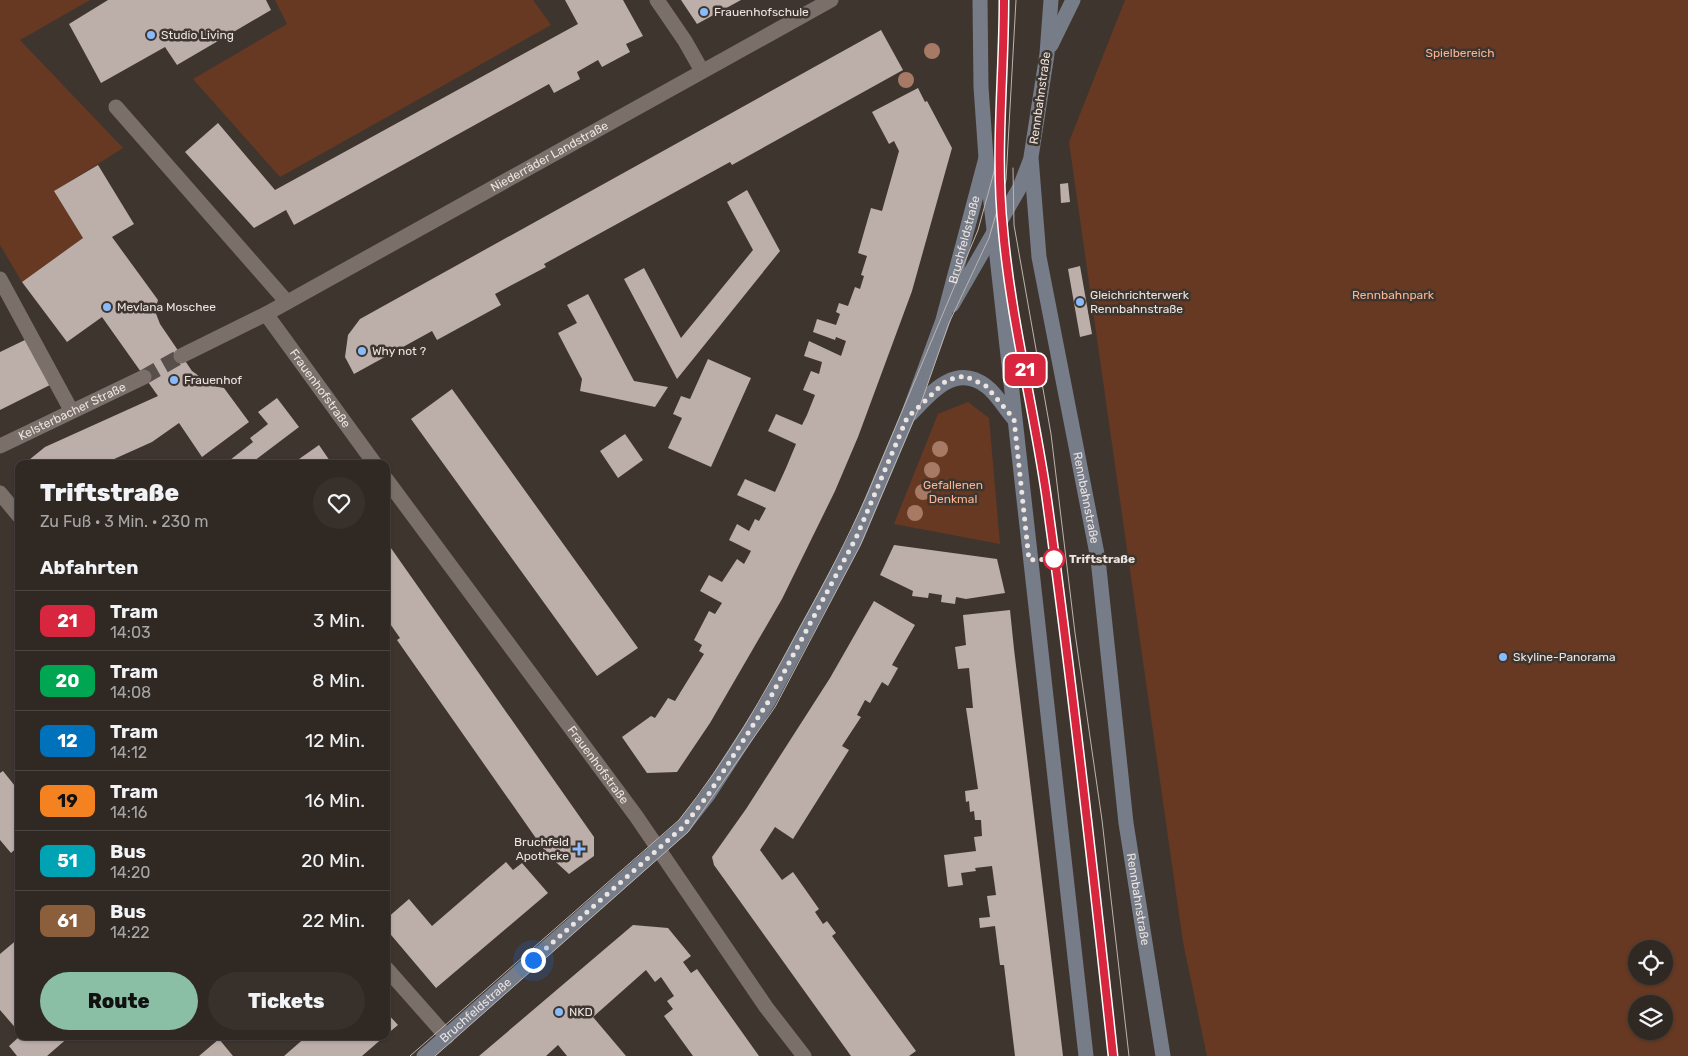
<!DOCTYPE html>
<html lang="de">
<head>
<meta charset="utf-8">
<style>
  :root { --surface:#2f2823; --page:#37302b; --text:#f1f3f6; --muted:#a7a6a6; --line:#4a4441; --accent:#8abfa5 }
  body { margin:0; font-family:Rubik,sans-serif; background:var(--page); color:var(--text); height:100vh; display:flex; flex-direction:column; font-size:19px; white-space:nowrap }
  * { box-sizing:border-box; margin:0 }
  p { font-size:16px; color:var(--muted) }
  .icon { flex:none; width:28px; height:28px; fill:none; stroke:currentColor; stroke-width:2; stroke-linecap:round; stroke-linejoin:round }
  .map { position:relative; flex:1; overflow:hidden }
  .drawer { position:absolute; left:15px; top:460px; width:375px; height:580px; display:flex; flex-direction:column; background:var(--surface); border-radius:10px; box-shadow:0 1px 4px #0004,0 0 0 1px var(--line) }
  .drawer>* { flex:none }
  .badge { padding:0 10px; border-radius:8px; font-size:18px; line-height:32px }
  .buttons { position:absolute; left:1628px; top:940px; display:grid; gap:10px }
  .buttons a { display:grid; place-items:center; width:45px; height:45px; border-radius:50%; background:var(--surface); box-shadow:0 1px 4px #0004,0 0 0 1px var(--line); font-size:25px }
  .you { position:absolute; width:25px; height:25px; margin:-12px; border:4px solid #fff; border-radius:50%; background:#1a73e8; box-shadow:0 0 0 8px #1a73e833 }
  .map>.badge { position:absolute; translate:-50% -50%; box-shadow:0 0 0 2px #fff }
  h2 { padding:0 25px; font-size:19px; line-height:45px }
  .round { display:grid; place-items:center; flex:none; width:52px; height:52px; border-radius:26px; background:var(--page) }
  .headline { display:flex; align-items:center; justify-content:space-between; height:85px; padding:0 25px }
  h1 { font-size:24px; font-weight:800; line-height:38px }
  .button { display:flex; gap:10px; margin-top:auto; padding:10px 25px }
  .button a { flex:1; height:58px; border-radius:30px; background:var(--accent); color:#111; font-size:20px; font-weight:800; line-height:58px; text-align:center }
  .button a+a { background:var(--page); color:var(--text) }
  ul { padding:0; list-style:none }
  li { display:flex; align-items:center; gap:15px; height:60px; padding:0 25px; border-top:1px solid var(--line) }
  li div { flex:1 }
  li b { display:block; font-size:19px }
  li em { font-style:normal }
  li .badge { min-width:55px; font-weight:700; text-align:center }
  .map>svg:first-child { display:block }
  .green { fill:#673922; fill-rule:evenodd }
  .building { fill:#bcaea8 }
  .lines { fill:none; stroke-linecap:round; stroke-linejoin:round }
  .street-tunnel { stroke:#594f4a; stroke-width:15; stroke-dasharray:15 8; stroke-linecap:butt }
  .lane { stroke:#7b6f69; stroke-width:15 }
  .street { stroke:#7b6f69; stroke-width:15 }
  .secondary { stroke:#777c89; stroke-width:15 }
  .tram { stroke:#bcb4af; stroke-width:1 }
  .tree { fill:#a67a65 }
  .line-casing { stroke:#fff; stroke-width:11 }
  .line { stroke:#d7263d; stroke-width:8 }
  .walk { stroke:#ebe4e0; stroke-width:5; stroke-dasharray:0 9 }
  .poi-dot { fill:#87bbfb; stroke:#3f352f; stroke-width:2 }
  .stop-dot { fill:#fff; stroke:#d7263d; stroke-width:2.5 }
  .labels { text-anchor:middle; stroke-width:5; stroke-linejoin:round; paint-order:stroke }
  .poi-label { font-size:12px; fill:#ebe4e0; stroke:#3f352f; text-anchor:start }
  .park-label { font-size:12px; fill:#fab391; stroke:#3f352f }
  .street-label { font-size:12px; fill:#ebe4e0; stroke:#3f352f }
  .stop-label { font-size:12px; font-weight:bold; fill:#ebe4e0; stroke:#3f352f; text-anchor:start }
</style>
</head>
<body>
<div class="map">
<svg width="1688" height="1056" viewBox="0 0 1688 1056">
  <rect width="100%" height="100%" fill="#3f352f"/>
  <path class="green" d="M 0,0 L 90,0 L 20,40 L 123,148 L 55,191 L 83,238 L 22,282 L 0,245 Z
    M 275,0 L 533,0 L 551,25 L 280,177 L 193,79 L 287,24 Z
    M 1125,0 L 1688,0 L 1688,1056 L 1207,1056 L 1183,942 L 1069,142 ZM 1636,949 L 1664,949 L 1664,976 L 1636,976 ZM 1636,1004 L 1664,1004 L 1664,1031 L 1636,1031 Z
    M 968,402 L 989,418 L 1000,544 L 894,524 L 938,414 Z"/>
  <path class="building" d="M 108,0 L 266,0 L 271,10 L 177,65 L 165,47 L 101,83 L 69,24 Z
    M 565,0 L 623,0 L 643,36 L 626,44 L 630,52 L 602,67 L 598,60 L 577,72 L 580,79 L 554,93 L 549,84 L 294,225 L 286,210 L 254,228 L 185,152 L 218,123 L 275,190 L 578,24 Z
    M 681,0 L 741,0 L 697,24 Z
    M 881,30 L 903,70 L 732,165 L 730,162 L 544,264 L 546,267 L 495,294 L 501,305 L 437,340 L 432,331 L 354,374 L 345,357 L 348,335 L 360,319 Z
    M 918,88 L 925,102 L 927,101 L 952,148 L 912,291 L 858,437 L 835,491 L 782,599 L 710,723 L 677,772 L 647,773 L 622,737 L 651,716 L 655,718 L 668,698 L 675,701 L 704,654 L 699,651 L 702,645 L 694,640 L 709,611 L 715,614 L 722,603 L 700,591 L 709,575 L 722,582 L 737,559 L 744,564 L 751,551 L 729,540 L 737,524 L 749,531 L 755,519 L 759,521 L 766,508 L 737,495 L 745,479 L 775,492 L 786,468 L 796,444 L 768,431 L 776,414 L 802,425 L 807,415 L 815,395 L 803,390 L 811,371 L 819,374 L 822,362 L 804,356 L 809,341 L 841,356 L 846,341 L 836,337 L 835,340 L 813,332 L 817,319 L 836,325 L 840,314 L 836,312 L 839,303 L 848,306 L 855,287 L 860,289 L 864,276 L 861,275 L 867,256 L 858,253 L 871,208 L 882,211 L 899,151 L 894,141 L 889,144 L 872,112 Z
    M 98,165 L 134,224 L 112,237 L 158,300 L 155,311 L 160,324 L 192,371 L 213,386 L 224,388 L 249,422 L 202,457 L 179,423 L 152,442 L 103,464 L 24,464 L 45,447 L 158,396 L 102,317 L 67,342 L 22,282 L 83,238 L 54,191 Z
    M 1068,183 L 1070,202 L 1061,203 L 1060,184 Z
    M 747,190 L 780,251 L 677,379 L 624,279 L 644,268 L 681,338 L 753,250 L 727,202 Z
    M 1080,266 L 1092,334 L 1080,337 L 1068,269 Z
    M 588,294 L 634,381 L 668,387 L 655,407 L 580,391 L 582,379 L 558,333 L 577,323 L 567,305 Z
    M 29,338 L 52,384 L 0,410 L 0,352 Z
    M 708,359 L 751,378 L 711,467 L 668,448 L 682,418 L 673,414 L 681,396 L 690,399 Z
    M 452,389 L 638,648 L 597,676 L 411,419 Z
    M 277,398 L 299,427 L 250,464 L 225,464 L 253,442 L 250,438 L 268,424 L 258,412 Z
    M 625,434 L 643,460 L 618,478 L 600,451 Z
    M 319,445 L 332,464 L 292,464 Z
    M 386,541 L 594,837 L 594,856 L 569,874 L 547,854 L 397,640 L 400,638 L 386,618 Z
    M 894,545 L 997,559 L 1005,593 L 966,599 L 956,597 L 955,604 L 941,602 L 942,595 L 929,593 L 928,598 L 912,596 L 913,591 L 880,575 Z
    M 874,601 L 915,625 L 892,665 L 898,668 L 888,686 L 882,682 L 870,703 L 865,700 L 857,715 L 861,717 L 842,746 L 849,750 L 793,839 L 775,827 L 760,850 L 782,880 L 793,872 L 819,909 L 815,912 L 823,924 L 827,921 L 836,933 L 832,936 L 916,1051 L 909,1056 L 851,1056 L 714,865 L 712,857 L 746,809 L 830,678 Z
    M 1010,610 L 1014,649 L 1063,1056 L 1015,1056 L 1004,965 L 1000,965 L 995,926 L 980,928 L 979,918 L 990,917 L 987,896 L 996,895 L 992,866 L 975,868 L 976,871 L 961,873 L 963,885 L 948,887 L 944,855 L 976,851 L 974,837 L 982,836 L 981,820 L 975,820 L 974,811 L 970,812 L 969,801 L 966,802 L 965,791 L 978,789 L 966,708 L 973,708 L 969,668 L 958,669 L 955,647 L 966,645 L 963,615 Z
    M 3,771 L 19,791 L 19,846 L 11,853 L 0,840 L 0,773 Z
    M 506,862 L 513,870 L 522,863 L 548,893 L 436,988 L 386,929 L 386,919 L 409,899 L 432,926 Z
    M 633,925 L 668,928 L 691,956 L 683,962 L 691,973 L 697,969 L 759,1056 L 693,1056 L 664,1016 L 673,1009 L 667,1001 L 674,996 L 661,977 L 655,982 L 646,970 L 593,1017 L 626,1056 L 567,1056 L 558,1045 L 546,1056 L 479,1056 Z
    M 19,938 L 19,1032 L 0,1010 L 0,954 Z
    M 386,1012 L 398,1025 L 386,1035 Z
    M 20,1036 L 70,1036 L 47,1056 L 17,1056 L 9,1046 Z
    M 307,1036 L 385,1036 L 362,1056 L 284,1056 Z
    M 219,1039 L 233,1056 L 199,1056 Z"/>
  <g class="lines">
    <path class="street-tunnel" d="M 144,377 L 181,356"/>
    <path class="lane" d="M 116,107 L 287,302
      M 0,279 L 71,410"/>
    <g class="street">
      <path d="M 657,0 L 685,41 L 702,71"/>
      <path id="s1" d="M 266,314 L 375,464"/>
      <path id="s2" d="M 181,356 L 266,314 L 831,0"/>
      <path id="s3" d="M 0,446 L 144,377"/>
      <path id="s4" d="M 386,479 L 636,816 L 766,1007 L 804,1056"/>
      <path d="M 0,493 L 19,516"/>
      <path d="M 386,968 L 447,1037"/>
    </g>
    <g class="secondary">
      <path d="M 980,0 L 981,87 L 986,158 L 1086,1056"/>
      <path id="s5" d="M 1051,0 L 1047,54 L 1031,157 L 1039,257 L 1098,559 L 1126,823 L 1163,1056"/>
      <path d="M 1051,45 L 1073,0"/>
      <path d="M 952,305 L 1020,187 L 1030,161"/>
      <path d="M 911,414 C 931,392 956,363 986,386 C 997,394 1005,409 1014,419"/>
      <path id="s6" d="M 424,1056 L 683,827 L 708,795 L 768,702 L 856,538 L 907,418 L 943,320 L 986,158"/>
    </g>
    <path class="tram" d="M 1001,119 L 1004,0
      M 1013,168 L 1014,225 L 1051,434 L 1075,633 L 1102,820 L 1129,1056
      M 1002,206 C 1005,302 1032,396 1045,491 C 1073,679 1092,868 1113,1056
      M 410,1056 L 679,820 C 727,760 764,695 800,627 C 824,584 847,540 867,495 L 978,230 L 994,172 L 1001,113
      M 435,1056 L 688,832 L 775,707 L 860,546 L 921,403 L 949,323 L 989,238 L 1006,180 L 1016,0"/>
  </g>
  <g class="tree">
    <circle cx="932" cy="51" r="8"/>
    <circle cx="906" cy="80" r="8"/>
    <circle cx="940" cy="449" r="8"/>
    <circle cx="932" cy="470" r="8"/>
    <circle cx="923" cy="492" r="8"/>
    <circle cx="915" cy="513" r="8"/>
  </g>
  <g class="lines">
    <defs>
      <path id="line" d="M 1004,0 C 1004,76 995,154 1003,230 C 1011,319 1033,405 1046,493 C 1072,680 1093,868 1113,1056"/>
    </defs>
    <use href="#line" class="line-casing"/>
    <use href="#line" class="line"/>
    <path class="walk" d="M 533,960 L 683,827 L 708,795 L 768,702 L 856,538 L 907,418 L 947,380 L 965,376 L 986,386 L 1014,419 L 1029,560 L 1054,559"/>
  </g>
  <g class="poi-dot">
    <circle cx="704" cy="12" r="5"/>
    <circle cx="151" cy="35" r="5"/>
    <circle cx="1080" cy="302" r="5"/>
    <circle cx="107" cy="307" r="5"/>
    <circle cx="362" cy="351" r="5"/>
    <circle cx="174" cy="380" r="5"/>
    <circle cx="1503" cy="657" r="5"/>
    <path d="M576.5 841.5h5v5h5v5h-5v5h-5v-5h-5v-5h5z"/>
    <circle cx="559" cy="1012" r="5"/>
  </g>
  <circle class="stop-dot" cx="1054" cy="559" r="10"/>
  <g class="labels">
    <g class="poi-label">
      <text x="714" y="16">Frauenhofschule</text>
      <text x="161" y="39">Studio Living</text>
      <text x="1090" y="299">Gleichrichterwerk<tspan x="1090" dy="14">Rennbahnstraße</tspan></text>
      <text x="117" y="311">Mevlana Moschee</text>
      <text x="372" y="355">Why not ?</text>
      <text x="184" y="384">Frauenhof</text>
      <text x="1513" y="661">Skyline-Panorama</text>
      <text x="569" y="846" text-anchor="end">Bruchfeld<tspan x="569" dy="14">Apotheke</tspan></text>
      <text x="569" y="1016">NKD</text>
    </g>
    <g class="park-label">
      <text x="1460" y="57">Spielbereich</text>
      <text x="1393" y="299">Rennbahnpark</text>
      <text x="953" y="489">Gefallenen<tspan x="953" dy="14">Denkmal</tspan></text>
    </g>
    <g class="street-label">
      <text transform="translate(1040 98) rotate(-82)" y="4">Rennbahnstraße</text>
      <text dy="4" stroke="none"><textPath href="#s2" startOffset="419">Niederräder Landstraße</textPath></text>
      <text dy="4" stroke="none"><textPath href="#s6" startOffset="1001">Bruchfeldstraße</textPath></text>
      <text dy="4" stroke="none"><textPath href="#s1" startOffset="92">Frauenhofstraße</textPath></text>
      <text dy="4" stroke="none"><textPath href="#s3" startOffset="80">Kelsterbacher Straße</textPath></text>
      <text dy="4" stroke="none"><textPath href="#s5" startOffset="504">Rennbahnstraße</textPath></text>
      <text dy="4" stroke="none"><textPath href="#s4" startOffset="356">Frauenhofstraße</textPath></text>
      <text dy="4" stroke="none"><textPath href="#s5" startOffset="909">Rennbahnstraße</textPath></text>
      <text dy="4" stroke="none"><textPath href="#s6" startOffset="69">Bruchfeldstraße</textPath></text>
    </g>
    <g class="stop-label">
      <text x="1069" y="563">Triftstraße</text>
    </g>
  </g>
</svg>
<div class="buttons">
<a><svg class="icon" aria-label="locate" viewBox="0 0 24 24"><circle cx="12" cy="12" r="6"/><path d="M12 2v4M12 18v4M2 12h4M18 12h4"/></svg></a>
<a><svg class="icon" aria-label="layers" viewBox="0 0 24 24"><path d="M12 4l9 5-9 5-9-5zM3 14l9 5 9-5"/></svg></a>
</div>
<div class="you" style="left:533px;top:960px"></div>
<b class="badge" style="left:1025px;top:370px;background:#d7263d;color:#fff">21</b>
<section class="drawer">
<div class="headline"><div><h1>Triftstraße</h1><p>Zu Fuß · 3 Min. · 230 m</p></div><a class="round"><svg class="icon" aria-label="heart" viewBox="0 0 24 24"><path d="M12 20l-8-8c-3-5 5-10 8-4 3-6 11-1 8 4z"/></svg></a></div>
<h2>Abfahrten</h2>
<ul>
<li><span class="badge" style="background:#d7263d;color:#fff">21</span><div><b>Tram</b><p>14:03</p></div><em>3 Min.</em></li>
<li><span class="badge" style="background:#00a651;color:#fff">20</span><div><b>Tram</b><p>14:08</p></div><em>8 Min.</em></li>
<li><span class="badge" style="background:#0072bc;color:#fff">12</span><div><b>Tram</b><p>14:12</p></div><em>12 Min.</em></li>
<li><span class="badge" style="background:#f58220;color:#111">19</span><div><b>Tram</b><p>14:16</p></div><em>16 Min.</em></li>
<li><span class="badge" style="background:#00a3b4;color:#fff">51</span><div><b>Bus</b><p>14:20</p></div><em>20 Min.</em></li>
<li><span class="badge" style="background:#8b5e3c;color:#fff">61</span><div><b>Bus</b><p>14:22</p></div><em>22 Min.</em></li>
</ul>
<div class="button"><a>Route</a><a>Tickets</a></div>
</section>
</div>
</body>
</html>
